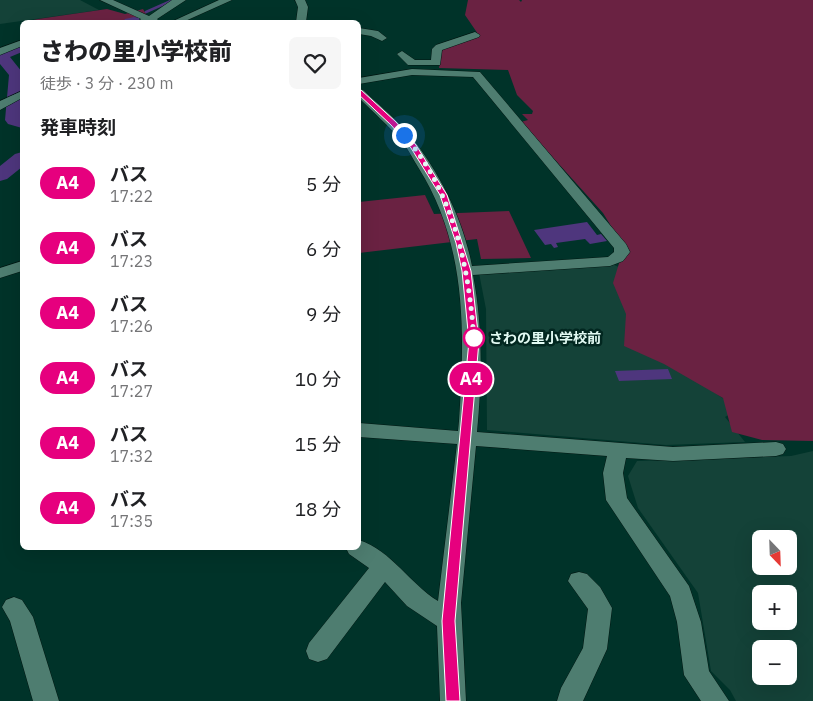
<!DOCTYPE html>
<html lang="ja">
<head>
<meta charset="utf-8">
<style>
  :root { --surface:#fff; --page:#f6f6f6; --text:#202124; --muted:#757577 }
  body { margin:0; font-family:"IBM Plex Sans","Noto Sans JP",sans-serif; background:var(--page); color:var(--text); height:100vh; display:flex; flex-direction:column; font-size:19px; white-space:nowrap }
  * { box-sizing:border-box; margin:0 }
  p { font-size:16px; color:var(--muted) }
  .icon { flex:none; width:28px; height:28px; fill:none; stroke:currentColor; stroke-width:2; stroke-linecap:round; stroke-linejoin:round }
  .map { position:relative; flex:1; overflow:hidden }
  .sheet { position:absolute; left:20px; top:20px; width:341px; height:530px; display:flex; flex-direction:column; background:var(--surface); border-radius:8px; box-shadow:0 5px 20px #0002 }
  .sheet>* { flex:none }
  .badge { padding:0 10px; border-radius:16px; font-size:18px; line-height:32px }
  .needle { width:32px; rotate:157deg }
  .buttons { position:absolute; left:752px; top:530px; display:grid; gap:10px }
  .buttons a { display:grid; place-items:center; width:45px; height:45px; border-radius:8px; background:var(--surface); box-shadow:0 5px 20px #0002; font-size:25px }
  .you { position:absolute; width:25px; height:25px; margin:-12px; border:4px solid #fff; border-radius:50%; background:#1a73e8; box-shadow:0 0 0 8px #1a73e833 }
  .map>.badge { position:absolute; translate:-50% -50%; box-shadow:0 0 0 2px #fff }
  h2 { padding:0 20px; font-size:19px; line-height:45px }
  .round { display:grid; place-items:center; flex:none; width:52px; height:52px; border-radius:8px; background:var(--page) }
  .head { display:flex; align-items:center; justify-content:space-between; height:85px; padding:0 20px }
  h1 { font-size:24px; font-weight:800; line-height:38px }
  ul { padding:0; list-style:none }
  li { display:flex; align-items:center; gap:15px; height:65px; padding:0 20px }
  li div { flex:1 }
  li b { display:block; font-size:19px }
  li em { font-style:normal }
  li .badge { min-width:55px; font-weight:700; text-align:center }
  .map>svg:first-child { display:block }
  .built { fill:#144238; fill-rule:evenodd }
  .green { fill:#6a2242 }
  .water { fill:#4e367d }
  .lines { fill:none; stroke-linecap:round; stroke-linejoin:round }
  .stream { stroke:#4e367d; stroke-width:2.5 }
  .river { fill:#4e367d; fill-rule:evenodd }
  .minor-casing { stroke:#011712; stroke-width:1 }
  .minor { fill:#4e7d70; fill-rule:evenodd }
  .line { fill:#e6007e; stroke:#fff }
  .walk { stroke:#e2faf3; stroke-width:5; stroke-dasharray:0 9 }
  .stop-dot { fill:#fff; stroke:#e6007e; stroke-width:2.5 }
  .labels { text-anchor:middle; stroke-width:5; stroke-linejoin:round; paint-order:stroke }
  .stop-label { font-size:14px; font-weight:bold; fill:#e2faf3; stroke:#022720; text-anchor:start }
</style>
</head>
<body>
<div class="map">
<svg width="813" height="701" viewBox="0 0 813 701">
  <rect width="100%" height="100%" fill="#003329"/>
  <path class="built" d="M 0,0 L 80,0 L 99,10 L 0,24 Z
    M 612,264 L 628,271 L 685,373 L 739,409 L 725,417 L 745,442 L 666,445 L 487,430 L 486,309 L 479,273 Z
    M 813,451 L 813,701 L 736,701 L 730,690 L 711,671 L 698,593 L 638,508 L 628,476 L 637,461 L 791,456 ZM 761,539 L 789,539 L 789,566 L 761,566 ZM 761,594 L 789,594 L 789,621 L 761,621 ZM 761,649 L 789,649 L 789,676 L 761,676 Z"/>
  <path class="green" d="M 468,0 L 519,0 L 521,2 L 522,0 L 813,0 L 813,441 L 762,440 L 732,432 L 723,398 L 664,364 L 624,346 L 626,314 L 613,283 L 624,247 L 603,213 L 521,122 L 528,120 L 522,114 L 532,114 L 533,111 L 517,95 L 508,70 L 439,68 L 442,48 L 461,43 L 478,34 L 465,15 Z
    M 107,9 L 125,14 L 143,9 L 146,14 L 124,22 L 24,22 L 38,19 Z
    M 425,195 L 434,214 L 509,211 L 531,258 L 481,259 L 477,239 L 359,253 L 359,202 Z"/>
  <path class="water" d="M 587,222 L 597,235 L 601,234 L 607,241 L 590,244 L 585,239 L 556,243 L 558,247 L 554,248 L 551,244 L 545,245 L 534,230 Z
    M 668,369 L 672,379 L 619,381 L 615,371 Z"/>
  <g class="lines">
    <path class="stream" d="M 146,12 L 173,0"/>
    <path class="river" d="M 134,17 L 139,18 L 140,22 L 123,22 L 125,19 Z
      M 22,43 L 22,52 L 10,57 L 22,72 L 22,128 L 8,124 L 5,120 L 9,75 L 0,64 L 0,50 Z
      M 22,152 L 22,167 L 7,179 L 0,181 L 0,166 L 15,154 Z"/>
    <defs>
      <path id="minor" d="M 100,0 L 113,0 L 149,16 L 172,0 L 186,0 L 157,19 L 160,22 L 138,22 L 141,19 Z
        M 219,0 L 232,0 L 183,22 L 171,22 Z
        M 295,0 L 305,0 L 308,7 L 306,22 L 296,22 L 298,7 Z
        M 359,28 L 378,31 L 387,38 L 382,41 L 371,36 L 359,34 Z
        M 475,32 L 480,35 L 479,37 L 442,50 L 440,65 L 408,65 L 397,54 L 402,51 L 415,60 L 431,60 L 432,49 L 436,45 Z
        M 22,40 L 22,46 L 0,55 L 0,48 Z
        M 412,69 L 480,72 L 626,244 L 630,252 L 623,261 L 610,266 L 473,275 C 483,327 482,380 477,432 L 673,447 L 776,442 L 783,444 L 786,449 L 783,454 L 776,456 L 673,461 L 626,458 L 623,473 L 627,498 L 689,586 L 701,622 L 709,671 L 729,701 L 701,701 L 684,675 L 677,622 L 670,596 L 606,500 L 603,473 L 607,456 L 476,446 L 461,603 L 466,701 L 440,701 L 437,626 L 407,606 L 385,582 L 327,659 L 318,662 L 309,659 L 306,651 L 309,643 L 369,568 L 349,554 L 346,548 L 359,548 L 359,540 C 392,551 410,584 438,601 L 457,444 L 359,437 L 359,423 L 458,431 L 459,421 C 465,333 467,244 418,167 C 413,159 408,149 402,141 C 389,126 373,112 359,98 L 359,89 L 363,90 C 379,105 398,121 412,138 C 441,175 463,220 472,266 L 608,257 L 614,252 L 614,248 L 473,77 L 412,75 L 359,84 L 359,78 Z
        M 22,91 L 22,98 L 0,110 L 0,101 Z
        M 22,261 L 22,271 L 0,278 L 0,268 Z
        M 579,572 L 587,574 L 600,587 L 612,608 L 607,649 L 583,701 L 557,701 L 561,688 L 583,648 L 588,609 L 568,581 L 571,574 Z
        M 14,597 L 22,600 L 33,617 L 59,701 L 33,701 L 10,621 L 2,607 L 6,600 Z"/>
    </defs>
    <use href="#minor" class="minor-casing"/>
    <use href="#minor" class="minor"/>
  </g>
  <path class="line" d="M 357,90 L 361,90 L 396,122 L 416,145 L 447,195 L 471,271 L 479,341 L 455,621 L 460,701 L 446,701 L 442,621 L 469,341 L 462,271 L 456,243 L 440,195 L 411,148 L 391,125 L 357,93 Z"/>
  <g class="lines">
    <path class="walk" d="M 404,135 C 454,193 469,266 474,341 L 474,338"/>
  </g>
  <circle class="stop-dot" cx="474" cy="338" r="10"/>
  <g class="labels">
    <g class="stop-label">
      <text x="489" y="343">さわの里小学校前</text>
    </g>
  </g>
</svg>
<div class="buttons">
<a><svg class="needle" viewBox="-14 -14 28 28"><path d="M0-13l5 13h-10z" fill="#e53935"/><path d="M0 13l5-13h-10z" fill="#757577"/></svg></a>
<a>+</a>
<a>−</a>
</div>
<div class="you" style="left:404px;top:135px"></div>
<b class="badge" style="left:471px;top:379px;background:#e6007e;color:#fff">A4</b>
<section class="sheet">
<div class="head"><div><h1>さわの里小学校前</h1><p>徒歩 · 3 分 · 230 m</p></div><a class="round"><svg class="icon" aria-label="heart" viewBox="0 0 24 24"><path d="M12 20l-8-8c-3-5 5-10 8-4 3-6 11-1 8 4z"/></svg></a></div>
<h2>発車時刻</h2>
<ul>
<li><span class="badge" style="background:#e6007e;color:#fff">A4</span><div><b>バス</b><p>17:22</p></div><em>5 分</em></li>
<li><span class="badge" style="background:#e6007e;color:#fff">A4</span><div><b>バス</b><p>17:23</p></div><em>6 分</em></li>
<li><span class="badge" style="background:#e6007e;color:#fff">A4</span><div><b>バス</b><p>17:26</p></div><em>9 分</em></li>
<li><span class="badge" style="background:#e6007e;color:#fff">A4</span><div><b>バス</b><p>17:27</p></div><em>10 分</em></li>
<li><span class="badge" style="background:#e6007e;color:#fff">A4</span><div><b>バス</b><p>17:32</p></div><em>15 分</em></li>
<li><span class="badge" style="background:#e6007e;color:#fff">A4</span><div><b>バス</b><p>17:35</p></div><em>18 分</em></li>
</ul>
</section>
</div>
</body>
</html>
